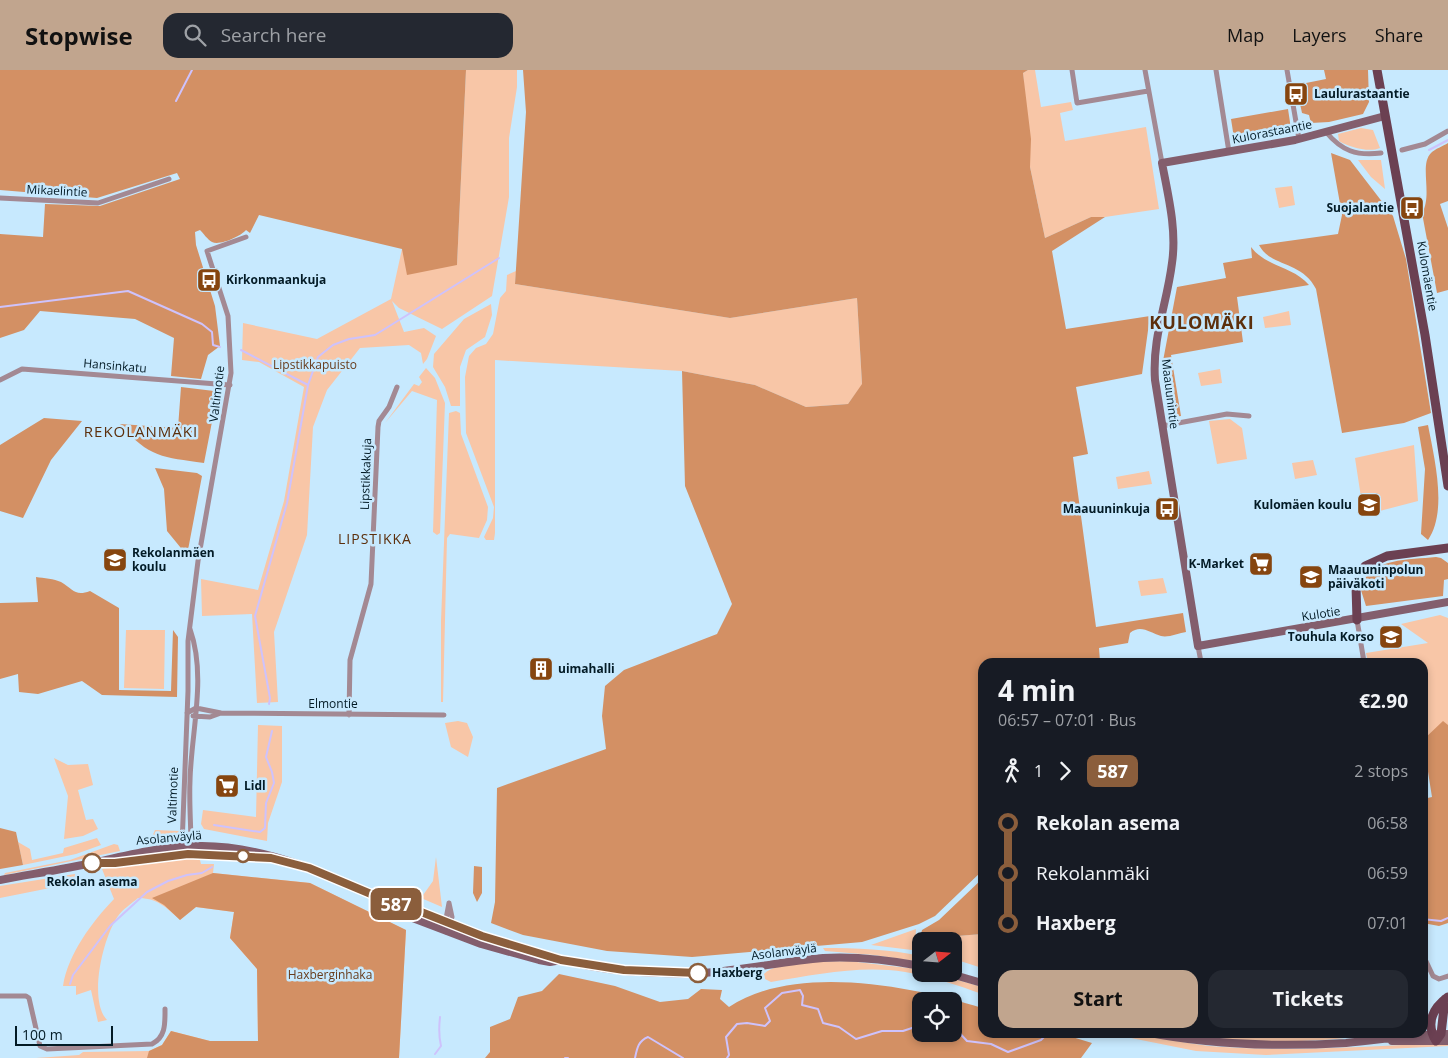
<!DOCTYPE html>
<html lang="en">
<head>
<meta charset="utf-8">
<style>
  :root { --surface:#171b24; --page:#242831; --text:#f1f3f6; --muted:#9ea1a6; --accent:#c1a58e }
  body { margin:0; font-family:"Open Sans",sans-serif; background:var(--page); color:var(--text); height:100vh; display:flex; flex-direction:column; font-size:19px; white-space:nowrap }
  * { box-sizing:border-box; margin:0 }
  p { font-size:16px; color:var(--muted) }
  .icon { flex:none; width:28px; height:28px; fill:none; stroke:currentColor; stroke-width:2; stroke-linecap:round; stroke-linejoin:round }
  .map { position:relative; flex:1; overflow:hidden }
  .drawer { position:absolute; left:978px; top:588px; width:450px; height:380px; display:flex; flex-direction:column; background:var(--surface); border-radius:15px; box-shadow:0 2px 8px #0003 }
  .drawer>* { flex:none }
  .badge { padding:0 10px; border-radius:8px; font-size:18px; line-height:32px }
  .needle { width:32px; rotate:73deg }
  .buttons { position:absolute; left:912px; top:862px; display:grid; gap:10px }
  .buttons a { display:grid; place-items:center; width:50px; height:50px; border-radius:10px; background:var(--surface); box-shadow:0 2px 8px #0003; font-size:25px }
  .scale { position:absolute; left:15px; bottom:12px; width:98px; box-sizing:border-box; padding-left:5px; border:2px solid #031b26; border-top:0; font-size:14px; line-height:18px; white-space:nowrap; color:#031b26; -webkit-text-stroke:4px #c7e9fe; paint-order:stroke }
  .map>.badge { position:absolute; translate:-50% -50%; box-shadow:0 0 0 2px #fff }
  .legs { display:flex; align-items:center; gap:8px; height:55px; padding:0 20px; font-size:16px }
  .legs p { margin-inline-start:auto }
  .headline { display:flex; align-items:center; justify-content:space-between; height:85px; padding:0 20px }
  h1 { font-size:28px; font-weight:700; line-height:38px }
  .button { display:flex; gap:10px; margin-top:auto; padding:10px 20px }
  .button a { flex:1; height:58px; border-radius:15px; background:var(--accent); color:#111; font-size:20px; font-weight:700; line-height:58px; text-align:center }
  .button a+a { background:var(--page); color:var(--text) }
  ul { padding:0 20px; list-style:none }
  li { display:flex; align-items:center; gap:18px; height:50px; font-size:19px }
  li i { display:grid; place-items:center; width:8px; height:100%; margin:0 6px; background:currentColor }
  li i::after { content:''; width:12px; height:12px; margin:-6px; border:4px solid; border-radius:50%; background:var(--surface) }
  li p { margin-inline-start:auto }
  li:first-child i { background:linear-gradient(#0000 50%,currentColor 0) }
  li:last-child i { background:linear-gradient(currentColor 50%,#0000 0) }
  header { display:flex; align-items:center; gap:30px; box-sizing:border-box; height:70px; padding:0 25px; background:var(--accent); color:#111 }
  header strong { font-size:24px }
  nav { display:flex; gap:28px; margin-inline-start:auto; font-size:18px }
  .search { width:350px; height:45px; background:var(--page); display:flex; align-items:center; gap:12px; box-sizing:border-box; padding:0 18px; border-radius:15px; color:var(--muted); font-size:19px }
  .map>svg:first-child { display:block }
  .green { fill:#f8c6a7 }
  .forest { fill:#d39064; fill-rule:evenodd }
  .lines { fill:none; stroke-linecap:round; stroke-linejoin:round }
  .stream { stroke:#cec2fc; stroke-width:2 }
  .street { stroke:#a38993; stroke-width:5 }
  .secondary { stroke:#835e6d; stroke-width:8 }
  .primary { stroke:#6b4052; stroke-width:9 }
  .line-1-casing { stroke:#fff; stroke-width:11 }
  .line-1 { stroke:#8b5e3c; stroke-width:8 }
  .stop-1-dot { fill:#fff; stroke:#8b5e3c; stroke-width:2.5 }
  .labels { text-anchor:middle; stroke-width:5; stroke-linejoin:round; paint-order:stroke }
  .poi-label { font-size:12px; font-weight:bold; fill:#031b26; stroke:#c7e9fe; text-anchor:start }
  .street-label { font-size:12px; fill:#031b26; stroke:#c7e9fe }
  .park-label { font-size:12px; fill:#683b1b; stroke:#c7e9fe }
  .stop-label { font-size:12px; font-weight:bold; fill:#031b26; stroke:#c7e9fe }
  .neighbourhood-label { font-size:14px; letter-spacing:1px; fill:#5c2f0c; stroke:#c7e9fe }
  .quarter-label { font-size:15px; letter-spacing:1px; fill:#5c2f0c; stroke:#c7e9fe }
  .district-label { font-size:18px; font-weight:bold; letter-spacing:1px; fill:#5c2f0c; stroke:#c7e9fe }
</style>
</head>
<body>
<header>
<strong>Stopwise</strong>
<div class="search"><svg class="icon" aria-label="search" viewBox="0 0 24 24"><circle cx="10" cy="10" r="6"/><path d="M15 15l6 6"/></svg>Search here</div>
<nav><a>Map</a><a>Layers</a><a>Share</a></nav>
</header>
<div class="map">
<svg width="1448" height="988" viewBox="0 0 1448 988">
  <rect width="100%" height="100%" fill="#c7e9fe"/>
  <path class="green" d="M 466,0 L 517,0 L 517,17 L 509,68 L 509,127 L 492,226 L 442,259 L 399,238 L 392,231 L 404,262 L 424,258 L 436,266 L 427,289 L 423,294 L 421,283 L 409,275 L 360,278 L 327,320 L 313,357 L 307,465 L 274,562 L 278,632 L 257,633 L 252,544 L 202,546 L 201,509 L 258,520 L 284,431 L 304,317 L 259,292 L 242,290 L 243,253 L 317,269 L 391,229 L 402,179 L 457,195 Z
    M 1028,0 L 1035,0 L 1041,37 L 1071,32 L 1073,40 L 1060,43 L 1065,71 L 1146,57 L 1159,139 L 1105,147 L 1091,147 L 1045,168 L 1030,97 L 1023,3 Z
    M 1361,58 L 1373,60 L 1380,78 C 1369,83 1349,77 1339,71 L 1338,64 Z
    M 1358,90 L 1381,90 L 1385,119 L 1371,107 Z
    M 1292,116 L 1295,135 L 1279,138 L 1275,118 Z
    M 516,201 L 515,214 L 730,248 L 857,228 L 862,315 L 848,334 L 806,337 L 755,315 L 682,301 L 495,290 L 495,463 L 494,470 L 486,470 L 484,467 L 493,448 L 494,437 L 466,363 L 465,307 L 469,286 L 476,278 L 486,274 L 493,264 L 500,228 L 506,221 L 507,205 Z
    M 491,234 L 492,245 L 485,267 L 466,280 L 460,297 L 460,336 L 451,336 L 445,317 L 433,297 L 434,284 L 464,249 Z
    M 1289,241 L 1291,255 L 1265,258 L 1263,247 Z
    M 426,298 L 435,308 L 445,333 L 440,463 L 437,465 L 433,462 L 437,330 L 412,321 L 385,353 L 414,314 L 419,316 L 422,312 L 419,307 Z
    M 1220,299 L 1222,313 L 1201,316 L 1198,303 Z
    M 456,341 L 460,343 L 461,364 L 488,437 L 487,450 L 479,468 L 450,464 L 447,468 L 443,632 L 441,632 L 441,551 L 449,343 Z
    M 1230,349 L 1242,358 L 1247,389 L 1217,394 L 1209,351 Z
    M 1414,375 L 1418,431 L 1372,443 L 1362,434 L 1355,388 Z
    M 1313,390 L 1317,405 L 1295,409 L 1292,393 Z
    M 1149,401 L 1152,414 L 1118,419 L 1116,407 Z
    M 1163,508 L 1167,523 L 1141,526 L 1138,511 Z
    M 1440,545 L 1448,548 L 1448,666 L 1423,670 L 1422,592 L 1368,592 L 1366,583 L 1428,573 L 1401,554 Z
    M 126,560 L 165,560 L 164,619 L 124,618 Z
    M 458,651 L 467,653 L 473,667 L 468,687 L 451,677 L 445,653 Z
    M 258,655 L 282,656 L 282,712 L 268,753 L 267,771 L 204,759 L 201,754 L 203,740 L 256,747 Z
    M 54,688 L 68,695 L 88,694 L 93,715 L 78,720 L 86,750 L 93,749 L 98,759 L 83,766 L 64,769 L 68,726 Z
    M 155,760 L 179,761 C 175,773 164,774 153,774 L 151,769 Z
    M 97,768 L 101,775 L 76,784 L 23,795 L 18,772 L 30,779 L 32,790 L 63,783 L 64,778 Z
    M 114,774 L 118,775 L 120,781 L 4,805 L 5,803 L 70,790 Z
    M 199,786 L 201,794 L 214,794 L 213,803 L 310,813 L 406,860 L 399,988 L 36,988 L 79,985 L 83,982 L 149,981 L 162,975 L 171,961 L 210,971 L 258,971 L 257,899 L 230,868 L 234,842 L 196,837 L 180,850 C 166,837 157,828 138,828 C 131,834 123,839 118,846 C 103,867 88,930 107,950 L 98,952 L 91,920 L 76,925 L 76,916 L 63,916 C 68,884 92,852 114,829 L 102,799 Z
    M 436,787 L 442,837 L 421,828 L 433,811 Z
    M 75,804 L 80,812 L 0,828 L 0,816 Z
    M 916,859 L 915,878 L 912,880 L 871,875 Z
    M 982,864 L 982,898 L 954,889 L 954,871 L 921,871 L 920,877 L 920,869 Z
    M 823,878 C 856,878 889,879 921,886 L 921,892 L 874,885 L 825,881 Z
    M 848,891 L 917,899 L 921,900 L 921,904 L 937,904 L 982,917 L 982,924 C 957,915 931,906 905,902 C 860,895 815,905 771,912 L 765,909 L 764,904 C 777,890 828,892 848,891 Z
    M 1217,962 L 1272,965 L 1377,963 C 1310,976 1238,972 1170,963 Z
    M 1106,963 C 1145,962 1184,975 1223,977 C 1298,982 1373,976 1448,973 L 1448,976 L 1266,985 L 1196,981 Z"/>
  <path class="forest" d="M 0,0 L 466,0 L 457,195 L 407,205 L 402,179 L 259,145 L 250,163 L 246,160 C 241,166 220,176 212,172 C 208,170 203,163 200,160 L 195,162 L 196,175 L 215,236 L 220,276 L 208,285 L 201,309 L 171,306 L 174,268 L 135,249 L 40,241 L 24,260 L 0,268 L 0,164 L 43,167 L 45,134 L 100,136 L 180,109 L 177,103 L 97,128 L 0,120 Z
    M 523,0 L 1028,0 L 1023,3 L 1031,69 L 1030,97 L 1045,168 L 1091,147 L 1105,147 L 1052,181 L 1066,259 L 1150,246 L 1142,304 L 1076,317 L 1088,384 L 1073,387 L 1096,557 L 1183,543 L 1186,562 C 1179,563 1168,568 1161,566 C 1150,563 1141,554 1130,563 L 1128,573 L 1099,578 L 1100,592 L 982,592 L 982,801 L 935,846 L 919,854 L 862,872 L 692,887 L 607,881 L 523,865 L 491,853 L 495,832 L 497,718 L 606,679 L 602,646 L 605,616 L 624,600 L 717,564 L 732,534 L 685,416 L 682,301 L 755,315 L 806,337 L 848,334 L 862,314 L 857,228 L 730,248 L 515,214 L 526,42 Z
    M 1324,0 L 1368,0 L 1369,32 L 1363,44 L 1329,52 L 1311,53 L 1309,45 L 1302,43 L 1296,15 L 1326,9 Z
    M 1288,39 L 1291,59 L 1234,68 L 1231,49 Z
    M 1448,73 L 1448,131 L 1440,134 L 1448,158 L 1448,220 L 1437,223 L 1422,143 C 1433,125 1419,95 1431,83 C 1435,79 1443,76 1448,73 Z
    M 1331,83 L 1350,90 L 1393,146 L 1406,189 L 1431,343 L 1404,353 L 1342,363 L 1316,219 C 1302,191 1270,197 1259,175 L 1338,164 L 1342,145 Z
    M 1251,177 C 1266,197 1293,196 1309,215 L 1237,227 L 1243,272 L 1171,285 L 1181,346 L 1171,347 L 1163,291 L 1177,217 L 1226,208 L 1223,193 L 1252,188 Z
    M 181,317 L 214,321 L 217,326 L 204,393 C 163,387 149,388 120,354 L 178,358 Z
    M 44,348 L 82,351 L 51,390 L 23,448 L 0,441 L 0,375 Z
    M 1428,355 C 1434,387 1448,441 1428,470 L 1421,464 L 1425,399 L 1418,357 Z
    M 155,398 L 197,403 L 202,406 L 188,480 L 185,483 L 167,461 L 164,419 Z
    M 1436,487 L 1441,488 L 1448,493 L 1448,509 L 1444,510 L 1443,526 L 1366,536 L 1360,517 C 1373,487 1408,490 1436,487 Z
    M 36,507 C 44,508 54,509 61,512 C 73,519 75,527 90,521 L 119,538 L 119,620 L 171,621 L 173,560 L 178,567 L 177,627 L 102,625 L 82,611 L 38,624 L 19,622 L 18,604 L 0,609 L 0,533 L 38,532 Z
    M 1443,651 L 1448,655 L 1448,853 L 1439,856 L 1423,853 L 1423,729 L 1432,727 L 1423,670 Z
    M 0,758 L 16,762 L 23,795 L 0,799 Z
    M 474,796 L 482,797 L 482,823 L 477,832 L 473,823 Z
    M 213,803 L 310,813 L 406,860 L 399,988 L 147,988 L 149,981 L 162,975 L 171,961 L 210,971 L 258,971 L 257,899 L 230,868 L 234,842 L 196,837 L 180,850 L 164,835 L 152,828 Z
    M 982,809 L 982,864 L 920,869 L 922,860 L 939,850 Z
    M 559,904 L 615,916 L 660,932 L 688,929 L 701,919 L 722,920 L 720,929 L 729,937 C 795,893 912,916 982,938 L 982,962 L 1059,963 L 1092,973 L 1081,988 L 485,988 L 490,982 L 490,957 L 510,949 L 518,927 L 542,921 ZM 921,931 L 954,931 L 954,964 L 921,964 Z"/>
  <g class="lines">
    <path class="stream" d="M 176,31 L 192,0
      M 1429,80 L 1448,70
      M 0,237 L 128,221 L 202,254 L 212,262 L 213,275 L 220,277
      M 241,280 L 308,315 L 287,433 L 255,546 L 270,628 L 269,634
      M 308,315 L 318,287 L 333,275 L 349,269 L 375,265 L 499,188
      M 214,755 L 260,762 L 265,758 L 266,733 L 274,713 L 272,702 L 266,687 L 272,661
      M 1422,849 L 1441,851 L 1448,848
      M 70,914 L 73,905 L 110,856 L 147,822 L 168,811 L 187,805 L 202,803 L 212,797
      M 954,957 L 967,971 L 991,974 L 1008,982 L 1041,970 L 1049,962
      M 435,984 L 441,976 C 439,968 439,956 440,947
      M 565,988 L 568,988
      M 635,988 C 637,979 638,971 648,967 L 683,988
      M 727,988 L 729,985 L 726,967 L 737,954 L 747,953 L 765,956 L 770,951 L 765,938 L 782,923 L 800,920 L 803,926 L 802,935 L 818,939 L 823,953 L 839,957 L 856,969 L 882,961 L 903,961 L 921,955"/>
    <path class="street" d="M 1072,0 L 1077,33 L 1148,21
      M 1145,0 L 1162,93
      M 1216,0 L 1229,82
      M 1287,0 L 1299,69
      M 1326,62 C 1342,81 1356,86 1381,83
      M 1402,80 L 1425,74 L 1448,61
      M 0,128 L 98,133 L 169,109
      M 0,310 L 22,299 L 230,315
      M 1162,356 L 1227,344 L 1249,346
      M 1357,550 L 1364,592
      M 190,559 C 207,607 191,662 190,711 C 189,733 191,755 191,776 L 188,784 L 182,776 L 188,621 L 188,571 L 198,491 L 231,303 L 228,246 L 207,181 L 246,167
      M 1198,576 L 1201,592
      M 187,643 L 196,638 L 221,643 L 444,645
      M 349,645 L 350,590 L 371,514 L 378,357 L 379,351 L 389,337 L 397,317
      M 193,646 L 210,647 L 221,643
      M 445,854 L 449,833
      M 446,862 L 452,847 L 449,833
      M 1422,887 L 1424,887 L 1433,906 L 1439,909 L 1448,906
      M 0,926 L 26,926 L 29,928 L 40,976 L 47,979 L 152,974 C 166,967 165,953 165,939"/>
    <path class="secondary" d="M 1385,46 L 1295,70 L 1162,93 C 1168,125 1177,160 1172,193 C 1167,234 1152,267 1155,310 L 1198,576 L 1448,532
      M 105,792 L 188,784 L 260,787
      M 0,810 C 32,804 65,799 97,792 C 134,784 164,776 202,776 C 268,776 331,806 390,833 C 421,840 449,854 479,865 C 523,881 580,897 626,901 C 655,903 685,905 714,902 C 750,899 786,891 823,888 C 856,886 889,890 921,896
      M 390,833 L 402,844 L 481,874 L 539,890 L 550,892 L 561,890
      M 951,904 L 982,913
      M 1145,962 C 1210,975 1279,977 1346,973 C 1380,970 1413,964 1448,964
      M 1392,971 L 1448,971"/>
    <path class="primary" d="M 1377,0 L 1425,265 L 1448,416
      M 1357,550 L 1356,516 L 1365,496 L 1387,486 L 1448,478
      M 1445,929 L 1441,964 L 1436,971 C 1425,953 1433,938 1448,927"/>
  </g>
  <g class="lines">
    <defs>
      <path id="line-1" d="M 92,793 L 115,793 L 188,784 L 271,788 L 309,798 L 390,832 L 406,836 L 482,866 L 561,890 L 624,900 L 698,903"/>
    </defs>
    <use href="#line-1" class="line-1-casing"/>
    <use href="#line-1" class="line-1"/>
  </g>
  <defs>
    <symbol id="bus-square" viewBox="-11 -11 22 22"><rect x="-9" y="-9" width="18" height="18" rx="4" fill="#86450f" stroke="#c7e9fe"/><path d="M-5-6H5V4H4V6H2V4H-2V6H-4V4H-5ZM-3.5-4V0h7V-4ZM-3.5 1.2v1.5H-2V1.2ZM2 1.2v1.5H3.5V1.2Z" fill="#fff"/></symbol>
    <symbol id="school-square" viewBox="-11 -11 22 22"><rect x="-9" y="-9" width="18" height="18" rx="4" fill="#86450f" stroke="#c7e9fe"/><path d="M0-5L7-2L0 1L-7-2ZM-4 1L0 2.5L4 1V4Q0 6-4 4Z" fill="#fff"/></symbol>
    <symbol id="supermarket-square" viewBox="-11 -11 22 22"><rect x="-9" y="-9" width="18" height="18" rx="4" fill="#86450f" stroke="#c7e9fe"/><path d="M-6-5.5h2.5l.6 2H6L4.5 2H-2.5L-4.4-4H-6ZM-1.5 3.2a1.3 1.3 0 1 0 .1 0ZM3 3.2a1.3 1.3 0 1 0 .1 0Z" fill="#fff"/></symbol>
    <symbol id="building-square" viewBox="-11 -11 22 22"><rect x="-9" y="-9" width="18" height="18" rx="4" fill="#86450f" stroke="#c7e9fe"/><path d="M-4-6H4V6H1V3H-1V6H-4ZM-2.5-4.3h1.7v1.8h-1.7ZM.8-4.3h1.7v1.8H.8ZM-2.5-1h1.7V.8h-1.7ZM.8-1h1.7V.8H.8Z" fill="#fff"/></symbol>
  </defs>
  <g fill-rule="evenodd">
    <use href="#bus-square" x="1282" y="10" width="28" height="28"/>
    <use href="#bus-square" x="1398" y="124" width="28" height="28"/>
    <use href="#bus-square" x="195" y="196" width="28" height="28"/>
    <use href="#school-square" x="1355" y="421" width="28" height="28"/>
    <use href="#bus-square" x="1153" y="425" width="28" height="28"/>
    <use href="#school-square" x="101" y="476" width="28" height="28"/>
    <use href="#supermarket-square" x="1247" y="480" width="28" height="28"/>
    <use href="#school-square" x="1297" y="493" width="28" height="28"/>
    <use href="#school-square" x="1377" y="553" width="28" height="28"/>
    <use href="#building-square" x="527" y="585" width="28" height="28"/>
    <use href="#supermarket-square" x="213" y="702" width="28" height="28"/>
  </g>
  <g class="stop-1-dot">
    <circle cx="243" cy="786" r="6"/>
    <circle cx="92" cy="793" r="9"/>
    <circle cx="698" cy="903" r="9"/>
  </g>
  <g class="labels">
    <g class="poi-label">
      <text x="1314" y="28">Laulurastaantie</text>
      <text x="1394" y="142" text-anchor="end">Suojalantie</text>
      <text x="226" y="214">Kirkonmaankuja</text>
      <text x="1352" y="439" text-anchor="end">Kulomäen koulu</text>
      <text x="1150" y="443" text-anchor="end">Maauuninkuja</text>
      <text x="132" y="487">Rekolanmäen<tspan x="132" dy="14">koulu</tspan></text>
      <text x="1244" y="498" text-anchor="end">K-Market</text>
      <text x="1328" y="504">Maauuninpolun<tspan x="1328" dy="14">päiväkoti</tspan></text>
      <text x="1374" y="571" text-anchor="end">Touhula Korso</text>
      <text x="558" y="603">uimahalli</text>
      <text x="244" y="720">Lidl</text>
    </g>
    <g class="street-label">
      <text transform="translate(1272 62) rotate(-11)" y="4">Kulorastaantie</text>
      <text transform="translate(57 121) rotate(3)" y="4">Mikaelintie</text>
      <text transform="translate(1427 206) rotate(80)" y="4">Kulomäentie</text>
      <text transform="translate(115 296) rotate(5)" y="4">Hansinkatu</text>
      <text transform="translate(217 324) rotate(-83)" y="4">Valtimotie</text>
      <text transform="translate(1170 324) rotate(83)" y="4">Maauunintie</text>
      <text transform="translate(366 404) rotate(-88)" y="4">Lipstikkakuja</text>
      <text transform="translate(1321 544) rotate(-9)" y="4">Kulotie</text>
      <text x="333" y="638">Elmontie</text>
      <text transform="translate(173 725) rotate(-88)" y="4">Valtimotie</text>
      <text transform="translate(169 768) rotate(-5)" y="4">Asolanväylä</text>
      <text transform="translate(784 882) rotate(-7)" y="4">Asolanväylä</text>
    </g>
    <g class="park-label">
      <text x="315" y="299">Lipstikkapuisto</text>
      <text x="330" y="909">Haxberginhaka</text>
    </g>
    <g class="stop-label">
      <text x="92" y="816">Rekolan asema</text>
      <text x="712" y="907" text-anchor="start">Haxberg</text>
    </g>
    <g class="neighbourhood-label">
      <text x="375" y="474">LIPSTIKKA</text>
    </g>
    <g class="quarter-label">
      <text x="141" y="367">REKOLANMÄKI</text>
    </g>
    <g class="district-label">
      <text x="1202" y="259">KULOMÄKI</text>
    </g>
  </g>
</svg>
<div class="buttons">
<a><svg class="needle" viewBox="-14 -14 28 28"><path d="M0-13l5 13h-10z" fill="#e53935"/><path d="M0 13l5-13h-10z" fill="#9ea1a6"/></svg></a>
<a><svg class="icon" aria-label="locate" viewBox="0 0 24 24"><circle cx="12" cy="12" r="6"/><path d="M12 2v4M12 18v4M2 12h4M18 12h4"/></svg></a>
</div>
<div class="scale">100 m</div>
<b class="badge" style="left:396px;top:834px;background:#8b5e3c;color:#fff">587</b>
<section class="drawer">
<div class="headline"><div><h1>4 min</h1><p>06:57 – 07:01 · Bus</p></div><b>€2.90</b></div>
<div class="legs"><svg class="icon" aria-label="walk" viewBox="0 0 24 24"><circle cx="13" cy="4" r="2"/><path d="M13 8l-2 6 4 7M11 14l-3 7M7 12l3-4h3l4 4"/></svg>1<svg class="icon" aria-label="forward" viewBox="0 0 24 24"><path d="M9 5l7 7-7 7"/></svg><b class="badge" style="background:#8b5e3c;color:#fff">587</b><p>2 stops</p></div>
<ul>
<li><i style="color:#8b5e3c"></i><b>Rekolan asema</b><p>06:58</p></li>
<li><i style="color:#8b5e3c"></i><span>Rekolanmäki</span><p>06:59</p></li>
<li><i style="color:#8b5e3c"></i><b>Haxberg</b><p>07:01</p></li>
</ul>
<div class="button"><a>Start</a><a>Tickets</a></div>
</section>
</div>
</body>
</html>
